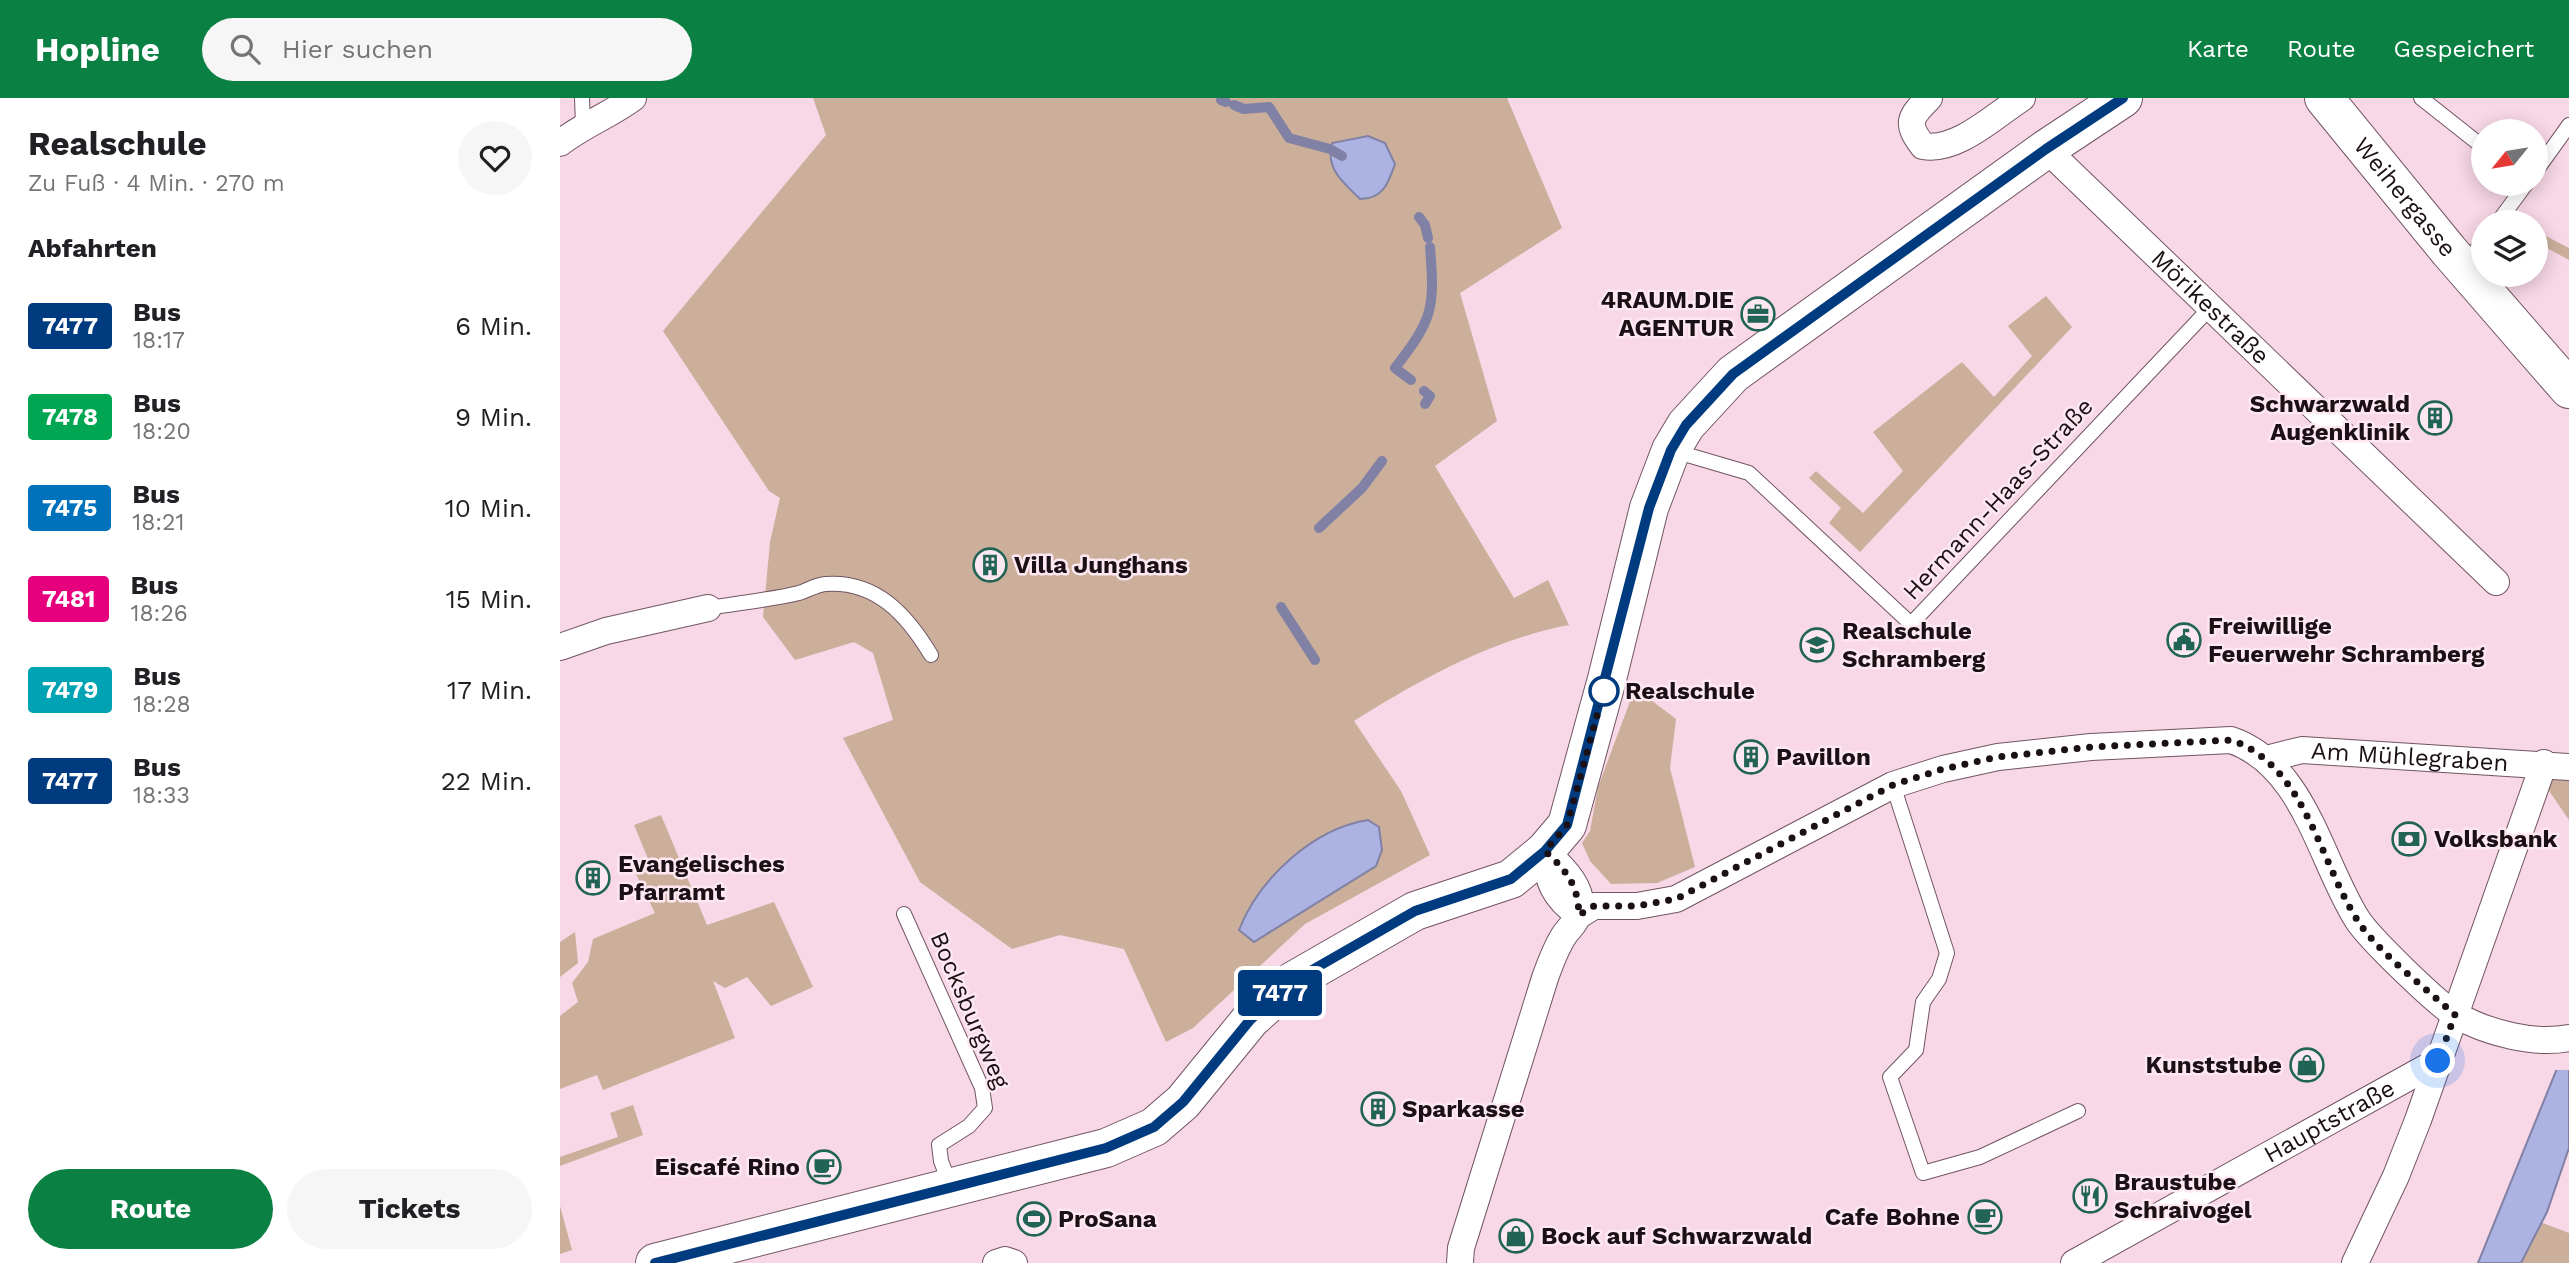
<!DOCTYPE html>
<html lang="de">
<head>
<meta charset="utf-8">
<style>
  :root { --surface:#fff; --page:#f6f6f6; --text:#202124; --muted:#757577; --accent:#0b8043 }
  body { margin:0; font-family:"Work Sans",sans-serif; background:var(--page); color:var(--text); height:100vh; display:flex; flex-direction:column; font-size:26px; white-space:nowrap }
  * { box-sizing:border-box; margin:0 }
  p { font-size:23px; color:var(--muted) }
  .icon { flex:none; width:38px; height:38px; fill:none; stroke:currentColor; stroke-width:2; stroke-linecap:round; stroke-linejoin:round }
  .map { position:relative; flex:1; overflow:hidden }
  .side { display:flex; flex-direction:column; background:var(--surface); width:560px }
  .side>* { flex:none }
  .badge { padding:0 14px; border-radius:5px; font-size:24px; line-height:46px }
  .needle { width:46px; rotate:240deg }
  .tools { position:absolute; left:1911px; top:21px; display:grid; gap:14px }
  .tools a { display:grid; place-items:center; width:77px; height:77px; border-radius:50%; background:var(--surface); box-shadow:0 4px 18px #0003; font-size:35px }
  .you { position:absolute; width:35px; height:35px; margin:-18px; border:5px solid #fff; border-radius:50%; background:#1a73e8; box-shadow:0 0 0 10px #1a73e833 }
  .map>.badge { position:absolute; translate:-50% -50%; box-shadow:0 0 0 4px #fff }
  h2 { padding:0 28px; font-size:26px; line-height:63px }
  .round { display:grid; place-items:center; flex:none; width:74px; height:74px; border-radius:37px; background:var(--page) }
  .summary { display:flex; align-items:center; justify-content:space-between; height:119px; padding:0 28px }
  h1 { font-size:33px; font-weight:700; line-height:52px }
  .action { display:flex; gap:14px; margin-top:auto; padding:14px 28px }
  .action a { flex:1; height:80px; border-radius:42px; background:var(--accent); color:#fff; font-size:28px; font-weight:700; line-height:80px; text-align:center }
  .action a+a { background:var(--page); color:var(--text) }
  ul { padding:0; list-style:none }
  li { display:flex; align-items:center; gap:21px; height:91px; padding:0 28px }
  li div { flex:1 }
  li b { display:block; font-size:26px }
  li em { font-style:normal }
  li .badge { min-width:77px; font-weight:700; text-align:center }
  header { display:flex; align-items:center; gap:42px; box-sizing:border-box; height:98px; padding:0 35px; background:var(--accent); color:#fff }
  header strong { font-size:33px }
  nav { display:flex; gap:38px; margin-inline-start:auto; font-size:24px }
  .search { width:490px; height:63px; background:var(--page); display:flex; align-items:center; gap:18px; box-sizing:border-box; padding:0 24px; border-radius:38px; color:var(--muted); font-size:26px }
  main { display:flex; flex:1; min-height:0 }
  .map>svg:first-child { display:block }
  .green { fill:#cbaf9b }
  .water { fill:#acb2e1; stroke:#8081a4; stroke-width:2 }
  .pier { fill:#f8d7e6 }
  .lines { fill:none; stroke-linecap:round; stroke-linejoin:round }
  .stream { stroke:#8081a4; stroke-width:10 }
  .lane-casing { stroke:#715563; stroke-width:16 }
  .street-casing { stroke:#715563; stroke-width:28 }
  .secondary-casing { stroke:#715563; stroke-width:40 }
  .lane { stroke:#fff; stroke-width:14 }
  .street { stroke:#fff; stroke-width:26 }
  .secondary { stroke:#fff; stroke-width:38 }
  .line-casing { stroke:#fff; stroke-width:16 }
  .line { stroke:#003b80; stroke-width:10 }
  .walk { stroke:#1b1015; stroke-width:7; stroke-dasharray:0 12.6 }
  .stop-dot { fill:#fff; stroke:#003b80; stroke-width:3.5 }
  .labels { text-anchor:middle; stroke-width:5; stroke-linejoin:round; paint-order:stroke }
  .street-label { font-size:24px; fill:#1b1015; stroke:#fde8f1 }
  .poi-label { font-size:24px; font-weight:bold; fill:#1b1015; stroke:#fde8f1; text-anchor:start }
  .stop-label { font-size:24px; font-weight:bold; fill:#1b1015; stroke:#fde8f1; text-anchor:start }
</style>
</head>
<body>
<header>
<strong>Hopline</strong>
<div class="search"><svg class="icon" aria-label="search" viewBox="0 0 24 24"><circle cx="10" cy="10" r="6"/><path d="M15 15l6 6"/></svg>Hier suchen</div>
<nav><a>Karte</a><a>Route</a><a>Gespeichert</a></nav>
</header>
<main>
<section class="side">
<div class="summary"><div><h1>Realschule</h1><p>Zu Fuß · 4 Min. · 270 m</p></div><a class="round"><svg class="icon" aria-label="heart" viewBox="0 0 24 24"><path d="M12 20l-8-8c-3-5 5-10 8-4 3-6 11-1 8 4z"/></svg></a></div>
<h2>Abfahrten</h2>
<ul>
<li><span class="badge" style="background:#003b80;color:#fff">7477</span><div><b>Bus</b><p>18:17</p></div><em>6 Min.</em></li>
<li><span class="badge" style="background:#00a651;color:#fff">7478</span><div><b>Bus</b><p>18:20</p></div><em>9 Min.</em></li>
<li><span class="badge" style="background:#0072bc;color:#fff">7475</span><div><b>Bus</b><p>18:21</p></div><em>10 Min.</em></li>
<li><span class="badge" style="background:#e6007e;color:#fff">7481</span><div><b>Bus</b><p>18:26</p></div><em>15 Min.</em></li>
<li><span class="badge" style="background:#00a3b4;color:#fff">7479</span><div><b>Bus</b><p>18:28</p></div><em>17 Min.</em></li>
<li><span class="badge" style="background:#003b80;color:#fff">7477</span><div><b>Bus</b><p>18:33</p></div><em>22 Min.</em></li>
</ul>
<div class="action"><a>Route</a><a>Tickets</a></div>
</section>
<div class="map">
<svg width="2009" height="1165" viewBox="0 0 2009 1165">
  <rect width="100%" height="100%" fill="#f8d7e6"/>
  <path class="green" d="M 253,0 L 947,0 L 1002,130 L 900,195 L 937,323 L 875,368 L 954,500 L 988,482 L 1009,527 C 931,542 861,581 794,623 L 841,693 L 870,757 L 745,826 L 633,930 L 606,944 L 564,851 L 500,837 L 452,851 L 360,784 L 283,640 L 333,622 L 313,555 L 294,544 L 235,562 L 203,519 L 210,444 L 220,400 L 209,393 L 103,233 L 266,37 Z
    M 1976,133 L 2009,150 L 2009,162 L 1976,144 Z
    M 1486,198 L 1512,229 L 1300,454 L 1269,425 L 1281,410 L 1249,380 L 1256,373 L 1303,415 L 1343,373 L 1313,334 L 1402,264 L 1434,299 L 1472,258 L 1448,228 Z
    M 1075,590 L 1116,621 L 1110,670 L 1135,769 L 1097,785 L 1051,786 L 1030,763 L 1022,745 L 1030,733 L 1038,689 Z
    M 1991,675 L 2009,680 L 2009,722 L 1985,687 Z
    M 101,717 L 147,827 L 214,804 L 253,889 L 211,908 L 187,879 L 165,890 L 153,883 L 175,940 L 43,992 L 37,977 L 0,991 L 0,918 L 18,904 L 12,885 L 28,864 L 33,841 L 95,815 L 75,774 L 91,768 L 74,727 Z
    M 15,834 L 18,865 L 0,879 L 0,844 Z
    M 73,1007 L 83,1037 L 0,1068 L 0,1059 L 58,1039 L 50,1015 Z
    M 0,1108 L 12,1152 L 0,1156 Z
    M 1980,1124 L 2009,1135 L 2009,1165 L 1961,1165 Z"/>
  <path class="water" d="M 808,38 L 825,45 L 835,66 C 828,86 823,101 800,101 C 783,84 765,71 772,45 Z
    M 808,722 L 819,729 L 822,752 L 816,768 L 694,844 L 679,832 C 699,781 752,731 808,722 Z
    M 2009,941 L 2009,1050 L 1987,1114 L 1961,1165 L 1918,1165 Z"/>
  <path class="pier" d="M 2009,938 L 2009,972 L 1993,972 L 2006,940 Z"/>
  <g class="lines">
    <path class="stream" d="M 661,2 L 666,4
      M 674,7 L 684,11 L 709,9 L 729,40 L 770,51 L 782,58
      M 859,119 L 865,127 L 868,140
      M 851,282 L 835,270 C 873,221 875,211 870,149
      M 864,293 L 870,298 L 865,306
      M 759,430 L 802,390 L 822,363
      M 721,509 L 755,562"/>
    <defs>
      <path id="lane" d="M 22,0 L 23,27
        M 1861,0 L 1923,49
        M 1976,73 L 2009,27
        M 1938,124 L 1966,86
        M 1904,167 L 1923,144
        M 1114,353 L 1189,375 L 1351,526 L 1651,209
        M 148,510 C 178,505 210,502 239,495 C 248,492 256,487 265,486 C 316,482 347,517 371,557
        M 1333,687 L 1387,855 L 1379,881 L 1363,904 L 1356,952 L 1330,979 L 1363,1075 L 1420,1059 L 1518,1013
        M 344,816 L 422,990 L 425,1010 L 409,1028 L 379,1047 L 381,1063 L 390,1087"/>
      <g id="street">
        <path d="M 1369,0 C 1350,19 1345,25 1363,48 C 1397,54 1434,18 1462,0"/>
        <path d="M 0,45 C 23,27 50,17 73,0"/>
        <path id="s1" d="M 1486,51 L 1936,484"/>
        <path d="M 0,549 L 46,533 L 148,510"/>
        <path id="s2" d="M 1706,661 L 1742,652 L 2009,669"/>
        <path d="M 985,753 C 987,783 994,800 1019,817"/>
        <path d="M 1019,817 L 1034,808 L 1077,808 L 1116,801 L 1333,687 L 1383,671 L 1438,659 L 1531,649 L 1671,642 C 1744,667 1760,762 1797,821 C 1808,839 1878,907 1896,917 C 1927,935 1975,947 2009,940"/>
        <path d="M 436,1165 L 445,1162 L 454,1165"/>
        <path d="M 900,1165 L 901,1150 L 985,880 C 990,866 995,852 1003,839 C 1007,832 1016,825 1018,817 C 1028,792 1001,768 985,753"/>
        <path id="s3" d="M 1514,1165 L 1878,963"/>
        <path d="M 1795,1165 L 1836,1078 L 1858,1022 L 1984,665"/>
      </g>
      <g id="secondary">
        <path id="s4" d="M 1764,0 L 1889,153 L 2009,291"/>
        <path d="M 95,1165 L 546,1050 L 594,1029 L 623,1004 L 690,922 L 733,883 L 855,813 L 951,781 L 985,753 L 1007,727 L 1047,581 L 1089,410 L 1111,352 L 1126,327 L 1173,276 L 1486,51 L 1563,0"/>
      </g>
    </defs>
    <use href="#lane" class="lane-casing"/>
    <use href="#street" class="street-casing"/>
    <use href="#secondary" class="secondary-casing"/>
    <use href="#lane" class="lane"/>
    <use href="#street" class="street"/>
    <use href="#secondary" class="secondary"/>
  </g>
  <g class="lines">
    <defs>
      <path id="line" d="M 95,1165 L 546,1050 L 594,1029 L 623,1004 L 690,922 L 733,883 L 855,813 L 951,781 L 985,753 L 1007,727 L 1089,410 L 1111,352 L 1126,327 L 1173,276 L 1486,51 L 1563,0"/>
    </defs>
    <use href="#line" class="line-casing"/>
    <use href="#line" class="line"/>
    <path class="walk" d="M 1044,593 L 1047,581 L 1007,727 L 985,753 C 1007,773 1018,787 1019,817 L 1034,808 L 1077,808 L 1116,801 L 1333,687 L 1383,671 L 1438,659 L 1531,649 L 1671,642 C 1748,668 1760,770 1802,829 C 1825,860 1866,890 1895,917 L 1878,963"/>
  </g>
  <defs>
    <symbol id="office-ring" viewBox="-11 -11 22 22"><circle r="9.5" fill="#fde8f1" stroke="#216455" stroke-width="1.5"/><path d="M-6-3h4V-5.5h4V-3h4V5H-6ZM-1-4.5V-3h2v-1.5ZM-6 0V1H6V0Z" fill="#216455"/></symbol>
    <symbol id="building-ring" viewBox="-11 -11 22 22"><circle r="9.5" fill="#fde8f1" stroke="#216455" stroke-width="1.5"/><path d="M-4-6H4V6H1V3H-1V6H-4ZM-2.5-4.3h1.7v1.8h-1.7ZM.8-4.3h1.7v1.8H.8ZM-2.5-1h1.7V.8h-1.7ZM.8-1h1.7V.8H.8Z" fill="#216455"/></symbol>
    <symbol id="civic-ring" viewBox="-11 -11 22 22"><circle r="9.5" fill="#fde8f1" stroke="#216455" stroke-width="1.5"/><path d="M-.6-6.5H3V-4.5H.6V-3L4-1V1h2V6H-6V1h2V-1L-.6-3ZM-1.2 2.5V6h2.4V2.5Z" fill="#216455"/></symbol>
    <symbol id="school-ring" viewBox="-11 -11 22 22"><circle r="9.5" fill="#fde8f1" stroke="#216455" stroke-width="1.5"/><path d="M0-5L7-2L0 1L-7-2ZM-4 1L0 2.5L4 1V4Q0 6-4 4Z" fill="#216455"/></symbol>
    <symbol id="bank-ring" viewBox="-11 -11 22 22"><circle r="9.5" fill="#fde8f1" stroke="#216455" stroke-width="1.5"/><path d="M-6-4H6V4H-6ZM0-2.3a2.3 2.3 0 1 0 0 4.6a2.3 2.3 0 1 0 0-4.6Z" fill="#216455"/></symbol>
    <symbol id="shop-ring" viewBox="-11 -11 22 22"><circle r="9.5" fill="#fde8f1" stroke="#216455" stroke-width="1.5"/><path d="M-5-2.5h2.3a2.7 3.5 0 0 1 5.4 0H5L5.5 6h-11ZM-1.5-2.5h3a1.5 2.3 0 0 0-3 0Z" fill="#216455"/></symbol>
    <symbol id="cafe-ring" viewBox="-11 -11 22 22"><circle r="9.5" fill="#fde8f1" stroke="#216455" stroke-width="1.5"/><path d="M-5.5-4.5H6V0H3Q3 3.5 0 3.5H-2.5Q-5.5 3.5-5.5 0ZM3-3.2v2h1.7v-2ZM-6 4.5H4V6H-6Z" fill="#216455"/></symbol>
    <symbol id="restaurant-ring" viewBox="-11 -11 22 22"><circle r="9.5" fill="#fde8f1" stroke="#216455" stroke-width="1.5"/><path d="M-5-6h1v4h1v-4h1v4h1v-4h1v5L-1.5 .5V6h-2V.5L-5-1ZM5-6V6H3V1.5H1.5Q1.5-4 5-6Z" fill="#216455"/></symbol>
    <symbol id="stadium-ring" viewBox="-11 -11 22 22"><circle r="9.5" fill="#fde8f1" stroke="#216455" stroke-width="1.5"/><path d="M0-5a6.5 5 0 1 0 0 10a6.5 5 0 1 0 0-10ZM-3.5-1.8h7v3.6h-7Z" fill="#216455"/></symbol>
  </defs>
  <g fill-rule="evenodd">
    <use href="#office-ring" x="1179" y="197" width="38" height="38"/>
    <use href="#building-ring" x="1856" y="301" width="38" height="38"/>
    <use href="#building-ring" x="411" y="448" width="38" height="38"/>
    <use href="#civic-ring" x="1605" y="523" width="38" height="38"/>
    <use href="#school-ring" x="1238" y="528" width="38" height="38"/>
    <use href="#building-ring" x="1172" y="640" width="38" height="38"/>
    <use href="#bank-ring" x="1830" y="722" width="38" height="38"/>
    <use href="#building-ring" x="14" y="761" width="38" height="38"/>
    <use href="#shop-ring" x="1728" y="948" width="38" height="38"/>
    <use href="#building-ring" x="799" y="992" width="38" height="38"/>
    <use href="#cafe-ring" x="245" y="1050" width="38" height="38"/>
    <use href="#restaurant-ring" x="1511" y="1079" width="38" height="38"/>
    <use href="#cafe-ring" x="1406" y="1100" width="38" height="38"/>
    <use href="#stadium-ring" x="455" y="1102" width="38" height="38"/>
    <use href="#shop-ring" x="937" y="1119" width="38" height="38"/>
  </g>
  <circle class="stop-dot" cx="1044" cy="593" r="14"/>
  <g class="labels">
    <g class="street-label">
      <text dy="8" stroke="none"><textPath href="#s4" startOffset="128">Weihergasse</textPath></text>
      <text dy="8" stroke="none"><textPath href="#s1" startOffset="228">Mörikestraße</textPath></text>
      <text transform="translate(1438 401) rotate(-47)" y="8">Hermann-Haas-Straße</text>
      <text dy="8" stroke="none"><textPath href="#s2" startOffset="145">Am Mühlegraben</textPath></text>
      <text transform="translate(410 912) rotate(67)" y="8">Bocksburgweg</text>
      <text dy="8" stroke="none"><textPath href="#s3" startOffset="292">Hauptstraße</textPath></text>
    </g>
    <g class="poi-label">
      <text x="1174" y="210" text-anchor="end">4RAUM.DIE<tspan x="1174" dy="28">AGENTUR</tspan></text>
      <text x="1850" y="314" text-anchor="end">Schwarzwald<tspan x="1850" dy="28">Augenklinik</tspan></text>
      <text x="454" y="475">Villa Junghans</text>
      <text x="1648" y="536">Freiwillige<tspan x="1648" dy="28">Feuerwehr Schramberg</tspan></text>
      <text x="1282" y="541">Realschule<tspan x="1282" dy="28">Schramberg</tspan></text>
      <text x="1216" y="667">Pavillon</text>
      <text x="1874" y="749">Volksbank</text>
      <text x="58" y="774">Evangelisches<tspan x="58" dy="28">Pfarramt</tspan></text>
      <text x="1722" y="975" text-anchor="end">Kunststube</text>
      <text x="842" y="1019">Sparkasse</text>
      <text x="240" y="1077" text-anchor="end">Eiscafé Rino</text>
      <text x="1554" y="1092">Braustube<tspan x="1554" dy="28">Schraivogel</tspan></text>
      <text x="1400" y="1127" text-anchor="end">Cafe Bohne</text>
      <text x="498" y="1129">ProSana</text>
      <text x="981" y="1146">Bock auf Schwarzwald</text>
    </g>
    <g class="stop-label">
      <text x="1065" y="601">Realschule</text>
    </g>
  </g>
</svg>
<div class="tools">
<a><svg class="needle" viewBox="-14 -14 28 28"><path d="M0-13l5 13h-10z" fill="#e53935"/><path d="M0 13l5-13h-10z" fill="#757577"/></svg></a>
<a><svg class="icon" aria-label="layers" viewBox="0 0 24 24"><path d="M12 4l9 5-9 5-9-5zM3 14l9 5 9-5"/></svg></a>
</div>
<div class="you" style="left:1878px;top:963px"></div>
<b class="badge" style="left:720px;top:895px;background:#003b80;color:#fff">7477</b>
</div>
</main>
</body>
</html>
